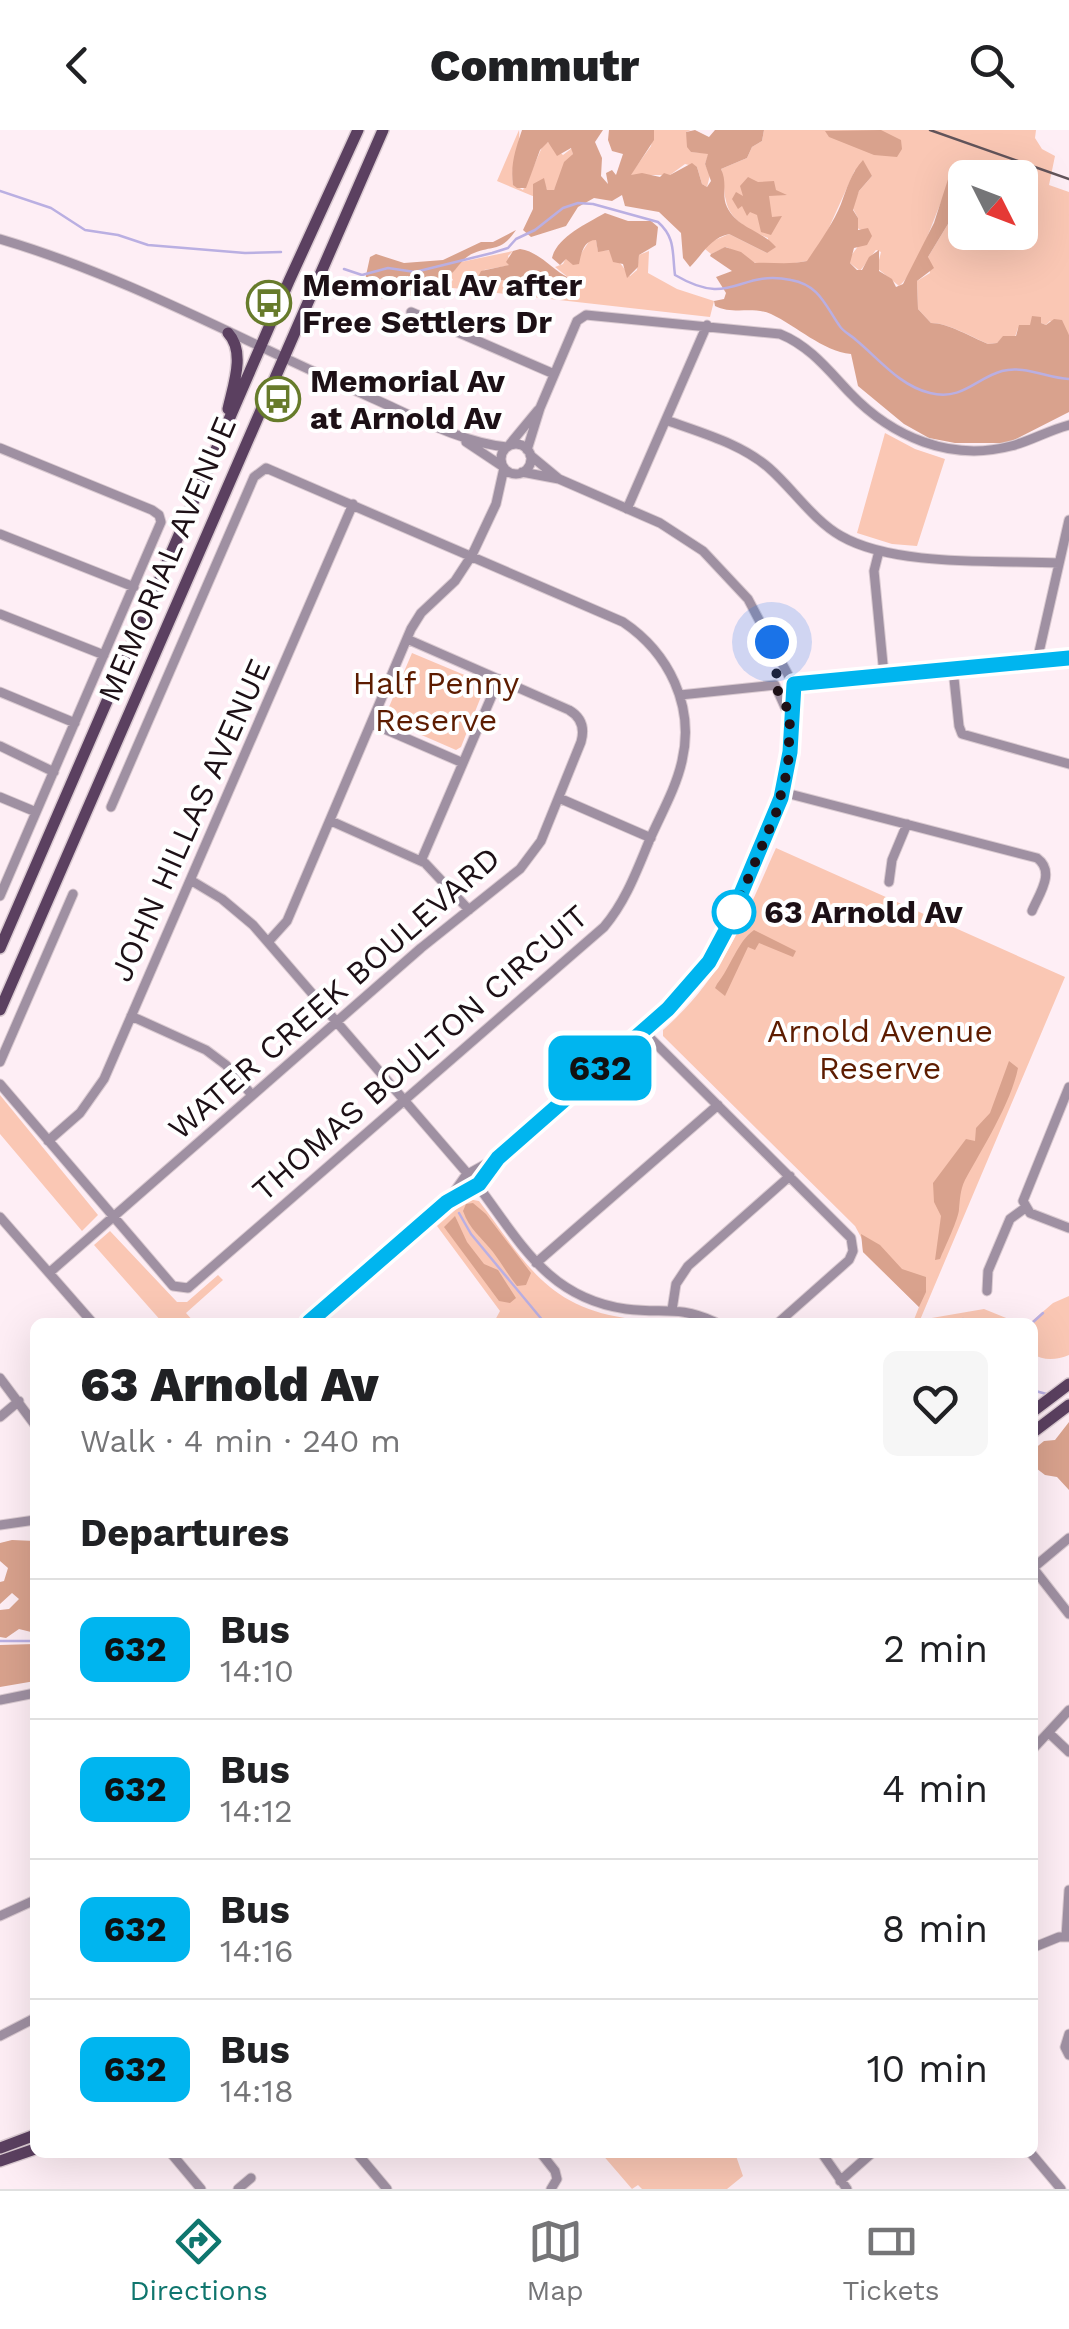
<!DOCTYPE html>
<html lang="en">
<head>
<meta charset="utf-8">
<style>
  :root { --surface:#fff; --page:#f6f6f6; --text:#202124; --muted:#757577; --line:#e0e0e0; --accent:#0f766e }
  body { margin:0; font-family:"Work Sans",sans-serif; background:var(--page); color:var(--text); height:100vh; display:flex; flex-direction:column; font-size:38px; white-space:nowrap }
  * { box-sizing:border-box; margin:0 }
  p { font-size:32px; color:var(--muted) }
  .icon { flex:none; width:55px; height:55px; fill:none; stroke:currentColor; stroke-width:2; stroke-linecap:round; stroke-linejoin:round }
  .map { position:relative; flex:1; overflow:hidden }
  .details { position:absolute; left:30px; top:1188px; width:1008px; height:840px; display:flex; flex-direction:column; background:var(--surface); border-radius:15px; box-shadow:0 10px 40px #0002 }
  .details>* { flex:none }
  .badge { padding:0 20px; border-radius:15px; font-size:35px; line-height:65px }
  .needle { width:65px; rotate:132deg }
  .tools { position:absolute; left:948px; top:30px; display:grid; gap:20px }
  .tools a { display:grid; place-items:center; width:90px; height:90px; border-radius:15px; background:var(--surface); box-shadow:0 10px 40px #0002; font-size:50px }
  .you { position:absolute; width:50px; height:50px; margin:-25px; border:8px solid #fff; border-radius:50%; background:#1a73e8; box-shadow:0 0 0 15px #1a73e833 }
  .map>.badge { position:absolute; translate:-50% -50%; box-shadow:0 0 0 5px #fff }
  h2 { padding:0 50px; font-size:38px; line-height:90px }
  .round { display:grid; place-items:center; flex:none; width:105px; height:105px; border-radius:15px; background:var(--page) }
  .overview { display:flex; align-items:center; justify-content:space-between; height:170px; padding:0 50px }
  h1 { font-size:48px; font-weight:800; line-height:75px }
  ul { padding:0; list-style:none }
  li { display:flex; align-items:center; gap:30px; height:140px; padding:0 50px; border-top:2px solid var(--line) }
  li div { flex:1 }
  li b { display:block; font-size:38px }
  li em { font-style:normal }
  li .badge { min-width:110px; font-weight:700; text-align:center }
  header { display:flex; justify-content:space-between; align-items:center; height:130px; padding:0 50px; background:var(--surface); font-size:45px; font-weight:800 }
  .menu { display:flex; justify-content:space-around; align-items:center; height:140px; border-top:2px solid var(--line); background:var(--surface); font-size:28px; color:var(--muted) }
  .menu a { display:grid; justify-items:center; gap:5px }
  .menu .on { color:var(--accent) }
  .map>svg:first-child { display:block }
  .green { fill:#fac7b4; fill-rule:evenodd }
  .forest { fill:#d9a28d }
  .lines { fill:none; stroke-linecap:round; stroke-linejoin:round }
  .stream { stroke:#baafe2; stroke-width:2.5 }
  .minor-casing { stroke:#dacad1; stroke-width:11 }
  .major-casing { stroke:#dacad1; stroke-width:14 }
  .minor { stroke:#9f90a2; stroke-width:9 }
  .major { stroke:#5b4060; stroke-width:11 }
  .rail { stroke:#62545a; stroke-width:2.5 }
  .line-casing { stroke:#fff; stroke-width:22 }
  .line { stroke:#00b5ef; stroke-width:15 }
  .walk { stroke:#1d1016; stroke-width:10; stroke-dasharray:0 18 }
  .stop-dot { fill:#fff; stroke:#00b5ef; stroke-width:5 }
  .labels { text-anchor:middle; stroke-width:8; stroke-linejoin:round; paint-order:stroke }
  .poi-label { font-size:32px; font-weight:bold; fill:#1d1016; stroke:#fff; text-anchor:start }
  .street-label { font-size:32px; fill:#1d1016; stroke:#fff }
  .park-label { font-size:32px; fill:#5d1c00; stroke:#fff }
  .stop-label { font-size:32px; font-weight:bold; fill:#1d1016; stroke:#fff; text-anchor:start }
</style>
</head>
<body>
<header><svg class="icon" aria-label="back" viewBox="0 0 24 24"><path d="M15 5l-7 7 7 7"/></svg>Commutr<svg class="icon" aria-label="search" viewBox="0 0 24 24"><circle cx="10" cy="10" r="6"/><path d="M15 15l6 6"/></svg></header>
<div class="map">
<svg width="1069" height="2059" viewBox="0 0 1069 2059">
  <rect width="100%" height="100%" fill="#feeef5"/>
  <path class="green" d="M 519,0 C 521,16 510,32 513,54 L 523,60 L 543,15 L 548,12 L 563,25 L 572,18 L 573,24 L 554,60 L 547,60 L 545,55 L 535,67 L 497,51 Z
    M 654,0 L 691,0 L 686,2 L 691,22 L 709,23 L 705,34 L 710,45 L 707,57 L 702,54 L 697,37 L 685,34 L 670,45 L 630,45 L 651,16 Z
    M 764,0 L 1036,0 L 1035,8 L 1042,19 L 1055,26 L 1049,55 L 1069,62 L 1069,205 L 1050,191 L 1046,195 L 1041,193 L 1018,198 L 1015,207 L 1004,206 L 997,213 L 988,214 C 972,207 948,193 931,193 L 918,179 L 917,151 L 930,143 L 928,127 L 951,89 L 951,74 L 958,62 L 963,39 C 958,45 952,51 948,58 C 933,84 921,138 899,156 L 877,138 L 881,122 L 876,120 L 860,141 L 850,133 L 850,127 L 859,115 L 864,101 L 857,98 L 858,88 L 852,77 L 859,61 L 872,46 L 855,40 L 827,102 L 808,131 C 792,133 772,138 756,133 C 749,131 736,121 726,117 L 711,124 L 705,119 L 708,113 L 729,104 L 767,123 L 768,108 C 751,101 730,91 726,71 C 723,59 725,52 721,39 L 747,28 L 752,17 L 762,11 ZM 965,48 L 1020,48 L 1020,102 L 965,102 Z
    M 596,109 L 598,121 L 610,120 L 630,146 L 637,140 L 639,125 L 649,121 L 648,143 L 677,159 L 714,171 L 710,187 L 444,157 L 453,150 L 450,145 L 461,132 L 513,121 L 508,126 L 511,135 L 484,140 L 477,156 L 503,150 L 514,158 L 542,158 L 566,165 L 569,148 L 555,137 L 563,134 L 566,128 L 580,125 L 590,110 Z
    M 885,303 L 915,319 L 945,329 L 917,416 L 892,414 L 857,403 Z
    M 412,523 L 486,554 L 461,617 L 456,620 L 387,590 L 386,584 Z
    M 776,718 L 1065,847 L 920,1190 L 984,1179 L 1016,1192 L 913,1192 L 919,1177 L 863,1122 L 862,1109 L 855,1096 L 663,906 L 663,900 C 725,845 743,791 776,718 Z
    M 0,965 L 98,1085 L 82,1101 L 0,1004 Z
    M 468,1069 L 479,1071 C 524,1130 545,1176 625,1188 C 648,1191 674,1184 694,1192 L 494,1192 L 500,1181 L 437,1096 Z
    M 110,1101 L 177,1172 L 187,1172 L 218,1145 L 223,1150 L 186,1183 L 194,1192 L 162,1192 L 94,1115 Z
    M 1069,1166 L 1069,1225 C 1057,1230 1043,1231 1033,1224 L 1031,1192 L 1053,1173 Z
    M 601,2023 L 735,2023 L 743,2046 L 727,2059 L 642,2059 L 638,2055 L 632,2059 Z"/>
  <path class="forest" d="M 522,0 L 603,0 L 595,12 L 602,28 L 601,46 L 608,54 L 606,43 L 612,40 L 616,45 L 623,24 L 612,21 L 608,10 L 609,0 L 654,0 L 654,10 L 631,45 L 642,43 L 660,47 L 664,43 L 670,45 L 692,33 L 697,37 L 702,54 L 707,57 L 711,51 L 705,34 L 708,24 L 691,22 L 687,17 L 686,2 L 695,0 L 709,7 L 715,0 L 764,0 L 762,11 L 752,17 L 747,28 L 721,39 C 728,54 721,64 727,77 C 738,99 762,100 776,117 L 767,123 L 729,104 C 710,108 703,124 690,137 L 683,128 L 681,103 L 659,82 L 625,76 L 622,65 L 612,71 L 594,68 L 578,77 L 566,96 L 531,107 L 523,100 L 533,79 L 533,54 L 544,48 L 547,60 L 554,60 L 564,32 L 573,24 L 571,18 L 557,26 L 548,12 L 540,20 L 526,58 L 517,58 L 513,55 C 510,34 516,18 522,0 Z
    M 881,0 L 901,10 L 902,19 L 897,27 L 874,25 L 829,7 L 825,1 Z
    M 863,30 L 872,46 L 859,61 L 853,80 L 858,88 L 858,100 L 868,98 L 872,106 L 867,115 L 854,118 L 850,133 L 857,140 L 862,140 L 869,127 L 879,120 L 879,141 L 892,149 L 896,157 L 903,154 L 934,93 L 950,43 L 954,39 L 963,39 L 958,62 L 951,74 L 951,89 L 928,127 L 934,138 L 917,151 L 918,179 L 931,193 C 948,193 971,207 988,214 L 997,213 L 1003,206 L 1016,206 L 1019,195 L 1030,195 L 1032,186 L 1041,187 L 1041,193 L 1046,195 L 1054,189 L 1062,190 L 1069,205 L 1069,282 L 1008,313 L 955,313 L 929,308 L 904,294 L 858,256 L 851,224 C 822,221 797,196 771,184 C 754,176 732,185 715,176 L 714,171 L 724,169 L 726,163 L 716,147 L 732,141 L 710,126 L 711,124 L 725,117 L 741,122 L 755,133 C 773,132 788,135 807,131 C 819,113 833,94 841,74 C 847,58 851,43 863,30 Z
    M 748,47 L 758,52 L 774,51 L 776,60 L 787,65 L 769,66 L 772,87 L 782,86 L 771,105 L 761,102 L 757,85 L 750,82 L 747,86 L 742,76 L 738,79 L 732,69 L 736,62 L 743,66 L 740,56 Z
    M 605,83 L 628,91 L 651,91 L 658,97 L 656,115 L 639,125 L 638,137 L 627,148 L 623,134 L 613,132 L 609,120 L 598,122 L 596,110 C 583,110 581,125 579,134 L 573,135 L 566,129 L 560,135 L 552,128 C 557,107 586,94 605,83 Z
    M 516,100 C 501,122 495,115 474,123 C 463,127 458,138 450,145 L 452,153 C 421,167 389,171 355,167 L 365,150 L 370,127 L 376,124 L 404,133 L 443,130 L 481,112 L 493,112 Z
    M 520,119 C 540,122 551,139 569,148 L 568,163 L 559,164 L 542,158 L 532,163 L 526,157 L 511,157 L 503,150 L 474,155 L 481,141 L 509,135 L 506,132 L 513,121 Z
    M 754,800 L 796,821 L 793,827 L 759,813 L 755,820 L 748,817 L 725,866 L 715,858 L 717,854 C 731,837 737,812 754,800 Z
    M 1009,931 L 1018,938 C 1011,973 982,1019 965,1050 C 960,1060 960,1070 959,1079 C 959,1088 944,1119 940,1129 L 935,1130 L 941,1086 L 934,1072 L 933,1053 L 966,1009 L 975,1011 L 976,998 L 990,983 Z
    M 473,1073 L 486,1084 L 531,1143 L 526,1155 L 517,1156 C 508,1145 500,1131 493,1122 C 482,1108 469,1099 463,1081 L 466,1074 Z
    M 455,1086 L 467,1112 L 484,1134 L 498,1140 L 516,1168 L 510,1173 L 499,1171 L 444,1097 Z
    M 861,1104 L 880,1115 L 902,1139 L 926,1147 L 926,1162 L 919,1177 L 863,1122 Z
    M 1069,1292 L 1069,1360 L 1057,1347 L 1045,1345 L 1032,1335 L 1033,1320 L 1044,1311 L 1055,1310 Z
    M 12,1410 L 35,1411 L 35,1503 L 19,1499 L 6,1508 L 0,1507 L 0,1480 L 9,1479 L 19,1469 L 12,1463 L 0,1474 L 0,1452 L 4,1451 L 8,1438 L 0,1431 L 0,1413 Z
    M 35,1514 L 35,1551 L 0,1557 L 0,1515 Z"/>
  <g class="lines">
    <path class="stream" d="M 0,61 L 51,78 L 85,100 L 118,105 L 148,115 L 245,123 L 281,122
      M 344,139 L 362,145 L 388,138 L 415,142 L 492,123 L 508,118 L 516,109 L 535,100 L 563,78 L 578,73 L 593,74 L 658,92 C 676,108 672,123 675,145 C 733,179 737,139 791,150 C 819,155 825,175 839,195 C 843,202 851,205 856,210 C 879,229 900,256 930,263 C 963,271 976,248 1002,241 C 1024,235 1047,248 1069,249
      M 459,1083 L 471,1104 L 544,1192
      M 963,1189 L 964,1192
      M 1032,1193 L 1043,1183
      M 1032,1260 L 1050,1265
      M 0,1511 L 35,1511"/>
    <defs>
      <path id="minor" d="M 0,109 C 129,147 248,214 372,268 C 413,286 462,313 507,317
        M 411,182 L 554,244
        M 666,290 C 701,303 740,313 769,338 C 793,359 813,390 841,406 C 895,437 996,430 1059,433
        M 466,312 L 502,336
        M 510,314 L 538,280
        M501 329a15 15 0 1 1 30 0a15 15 0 1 1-30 0Z
        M 0,318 L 152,380 L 159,385 L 161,392 L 0,766
        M 527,320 L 540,278 L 577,191 L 586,185 L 780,204 C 810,216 829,241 850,263 C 892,307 951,332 1011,316 C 1031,311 1049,300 1069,295
        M 530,325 L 559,349
        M 627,379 L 707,195
        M 0,404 L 134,457
        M 879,421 L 874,441 L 884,545
        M 0,484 L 104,525
        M 1037,531 L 1069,390
        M 953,539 L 959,596 L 962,604 L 1069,634
        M 794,554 L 1069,528
        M 775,555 L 789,586
        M 0,562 L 75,593
        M 680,565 L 775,555
        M 373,594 L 463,633
        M 0,616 L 54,642
        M 782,662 L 1037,728 C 1056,742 1039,764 1032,781
        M 0,667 L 36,682
        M 559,668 L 651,708
        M 331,691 L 425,733 L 469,780
        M 421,731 L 499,549
        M 192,751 L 222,769 L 253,795 L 467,1043
        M 889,752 L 892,730 L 907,694
        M 268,812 L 287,791 L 411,499 L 421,483 L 455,451 L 472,425 L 496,374 L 504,338
        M 131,886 L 206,920 L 226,935 L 252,965
        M 643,901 L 851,1108 L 853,1121 L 849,1130 L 779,1192
        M 0,932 L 73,764
        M 0,954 L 173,1156 L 188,1158 L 604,797 C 626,771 637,740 650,709 C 661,684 676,658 682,631 C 695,576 669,523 623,492 L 266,338 L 254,347 L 111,677
        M 1069,957 L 1023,1071 L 1030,1083 L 1069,1098
        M 48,1011 L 80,983 L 104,949 L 353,374
        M 478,1056 C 521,1113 548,1168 626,1179 C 664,1184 677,1175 715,1192
        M 447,1072 L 466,1045 L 495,1029
        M 0,1087 L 92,1192
        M 536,1133 L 718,975
        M 49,1143 L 421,818 L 520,739 L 541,711 L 581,612 C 585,598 581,587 569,580 L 407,509
        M 987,1161 L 988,1141 L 1010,1089 L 1025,1078
        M 672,1180 L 676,1154 L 688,1136 L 790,1046
        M 309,1192 L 447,1072 L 478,1056 L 498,1028 L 668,879 L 709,832 L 725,802 L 781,668 L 788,638 L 794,556 L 748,469 L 703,421 L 660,393 L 559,349 L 522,342
        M 0,1248 L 35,1295
        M 0,1287 L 19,1271
        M 0,1395 L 35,1390
        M 1069,1408 L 1033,1438 L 1069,1484
        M 0,1570 L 35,1563
        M 1050,1604 L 1069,1622
        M 1032,1620 L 1069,1580
        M 0,1786 L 35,1770
        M 1066,1807 L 1069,1760
        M 1032,1818 L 1059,1807 L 1069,1807
        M 1069,1904 L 1065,1917 L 1069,1925
        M 0,1906 L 35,1888
        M 170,2022 L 201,2059
        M 356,2022 L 387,2059
        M 540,2022 L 555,2041 L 557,2049 L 551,2059
        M 821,2022 L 847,2059
        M 1030,2022 L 1061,2059
        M 840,2051 L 873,2022
        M 238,2059 L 251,2048"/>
      <path id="major" d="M 228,279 C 233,256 246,222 228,203
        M 0,818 L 289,151 L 358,0
        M 0,880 L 383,0
        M 1032,1282 L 1069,1254
        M 1032,1303 L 1069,1275
        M 0,2018 L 35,2005
        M 0,2031 L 35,2019"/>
    </defs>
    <use href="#minor" class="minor-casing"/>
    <use href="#major" class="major-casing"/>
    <use href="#minor" class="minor"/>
    <use href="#major" class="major"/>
    <path class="rail" d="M 930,0 L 1069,49"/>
  </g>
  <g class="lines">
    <defs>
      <path id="line" d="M 309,1192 L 447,1072 L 479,1054 L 498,1028 L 668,879 L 709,832 L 725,802 L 781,668 L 790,622 L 794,554 L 1069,528"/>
    </defs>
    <use href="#line" class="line-casing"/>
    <use href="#line" class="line"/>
    <path class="walk" d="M 734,782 L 776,683 L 788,638 L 790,588 L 784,570 L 776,558 L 777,526 L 772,512"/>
  </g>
  <defs>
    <symbol id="bus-ring" viewBox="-11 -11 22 22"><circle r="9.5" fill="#fff" stroke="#677b2b" stroke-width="1.5"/><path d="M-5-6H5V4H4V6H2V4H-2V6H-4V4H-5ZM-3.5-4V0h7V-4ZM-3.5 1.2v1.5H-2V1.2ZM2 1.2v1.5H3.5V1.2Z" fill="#677b2b"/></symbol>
  </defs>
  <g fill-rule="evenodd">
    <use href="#bus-ring" x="244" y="148" width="50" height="50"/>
    <use href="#bus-ring" x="253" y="244" width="50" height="50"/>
  </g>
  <circle class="stop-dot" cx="734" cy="782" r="20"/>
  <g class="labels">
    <g class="poi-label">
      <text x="302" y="166">Memorial Av after<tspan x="302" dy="37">Free Settlers Dr</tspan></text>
      <text x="310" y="262">Memorial Av<tspan x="310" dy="37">at Arnold Av</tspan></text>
    </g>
    <g class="street-label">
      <text transform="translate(167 429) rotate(-67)" y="11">MEMORIAL AVENUE</text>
      <text transform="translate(190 690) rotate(-66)" y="11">JOHN HILLAS AVENUE</text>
      <text transform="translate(334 863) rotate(-41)" y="11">WATER CREEK BOULEVARD</text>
      <text transform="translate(420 923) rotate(-41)" y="11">THOMAS BOULTON CIRCUIT</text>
    </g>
    <g class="park-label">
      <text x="436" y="564">Half Penny<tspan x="436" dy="37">Reserve</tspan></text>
      <text x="880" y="912">Arnold Avenue<tspan x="880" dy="37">Reserve</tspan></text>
    </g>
    <g class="stop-label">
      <text x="764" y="793">63 Arnold Av</text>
    </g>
  </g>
</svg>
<div class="tools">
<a><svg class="needle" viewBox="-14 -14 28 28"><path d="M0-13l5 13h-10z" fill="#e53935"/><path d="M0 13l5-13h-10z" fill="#757577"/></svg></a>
</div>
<div class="you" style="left:772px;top:512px"></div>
<b class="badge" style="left:600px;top:938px;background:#00b5ef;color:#111">632</b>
<section class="details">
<div class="overview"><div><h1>63 Arnold Av</h1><p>Walk · 4 min · 240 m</p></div><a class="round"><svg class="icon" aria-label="heart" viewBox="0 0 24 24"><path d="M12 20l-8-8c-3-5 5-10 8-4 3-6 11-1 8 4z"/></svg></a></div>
<h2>Departures</h2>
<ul>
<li><span class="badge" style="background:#00b5ef;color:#111">632</span><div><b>Bus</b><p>14:10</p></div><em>2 min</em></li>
<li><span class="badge" style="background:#00b5ef;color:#111">632</span><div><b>Bus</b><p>14:12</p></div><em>4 min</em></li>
<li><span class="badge" style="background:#00b5ef;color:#111">632</span><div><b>Bus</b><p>14:16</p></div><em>8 min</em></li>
<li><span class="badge" style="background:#00b5ef;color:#111">632</span><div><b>Bus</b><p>14:18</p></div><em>10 min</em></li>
</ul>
</section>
</div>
<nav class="menu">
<a class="on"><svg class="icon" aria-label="directions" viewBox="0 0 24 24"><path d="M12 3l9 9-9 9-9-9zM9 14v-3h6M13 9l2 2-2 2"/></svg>Directions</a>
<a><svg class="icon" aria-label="map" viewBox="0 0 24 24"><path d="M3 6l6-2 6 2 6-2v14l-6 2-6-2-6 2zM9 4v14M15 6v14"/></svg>Map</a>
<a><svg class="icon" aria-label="tickets" viewBox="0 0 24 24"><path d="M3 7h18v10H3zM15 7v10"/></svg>Tickets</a>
</nav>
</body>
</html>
